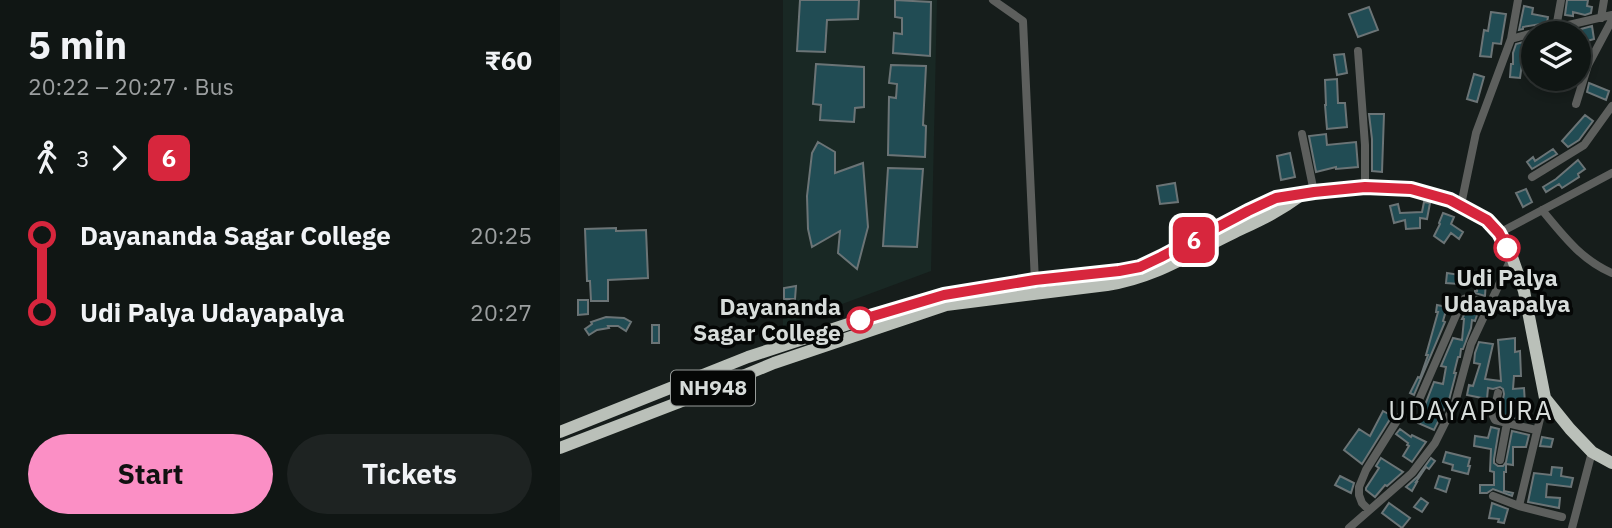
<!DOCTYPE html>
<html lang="en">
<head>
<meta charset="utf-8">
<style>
  :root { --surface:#101614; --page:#1e2322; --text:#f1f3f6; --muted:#9c9fa0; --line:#303534; --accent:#fb8fc5 }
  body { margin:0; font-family:"IBM Plex Sans",sans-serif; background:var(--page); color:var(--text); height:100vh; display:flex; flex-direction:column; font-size:26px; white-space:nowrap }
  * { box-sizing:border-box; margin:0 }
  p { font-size:23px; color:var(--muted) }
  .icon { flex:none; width:38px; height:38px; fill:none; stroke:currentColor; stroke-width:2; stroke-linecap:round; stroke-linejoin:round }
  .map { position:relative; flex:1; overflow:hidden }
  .panel { display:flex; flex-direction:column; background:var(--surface); width:560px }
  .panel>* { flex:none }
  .badge { padding:0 14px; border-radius:10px; font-size:24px; line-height:46px }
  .tools { position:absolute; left:961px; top:21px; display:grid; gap:14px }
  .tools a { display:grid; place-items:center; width:70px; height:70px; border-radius:50%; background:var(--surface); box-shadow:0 4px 10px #0003,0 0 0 2px var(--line); font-size:35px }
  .map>.badge { position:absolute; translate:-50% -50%; box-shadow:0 0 0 4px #fff }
  .legs { display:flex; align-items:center; gap:10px; height:77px; padding:0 28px; font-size:23px }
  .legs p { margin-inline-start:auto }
  .headline { display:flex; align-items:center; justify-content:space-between; height:119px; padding:0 28px }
  h1 { font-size:38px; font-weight:700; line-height:52px }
  .button { display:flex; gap:14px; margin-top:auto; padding:14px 28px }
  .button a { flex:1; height:80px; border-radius:42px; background:var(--accent); color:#111; font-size:28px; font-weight:700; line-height:80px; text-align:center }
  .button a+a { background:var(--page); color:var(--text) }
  ul { padding:0 28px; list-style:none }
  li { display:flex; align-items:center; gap:24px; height:77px; font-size:26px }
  li i { display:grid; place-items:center; width:10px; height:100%; margin:0 9px; background:currentColor }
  li i::after { content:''; width:18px; height:18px; margin:-9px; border:5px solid; border-radius:50%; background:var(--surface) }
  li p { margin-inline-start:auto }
  li:first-child i { background:linear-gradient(#0000 50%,currentColor 0) }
  li:last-child i { background:linear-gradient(currentColor 50%,#0000 0) }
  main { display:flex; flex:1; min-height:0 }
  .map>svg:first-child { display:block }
  .built { fill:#192824 }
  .building { fill:#214c54; stroke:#6b7476; stroke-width:2 }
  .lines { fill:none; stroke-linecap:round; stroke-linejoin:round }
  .minor { stroke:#5d5f5d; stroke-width:8 }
  .highway { stroke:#bac0b9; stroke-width:12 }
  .line-1-casing { stroke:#fff; stroke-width:16 }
  .line-1 { stroke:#d7263d; stroke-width:10 }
  .stop-1-dot { fill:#fff; stroke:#d7263d; stroke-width:3.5 }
  .labels { text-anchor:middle; stroke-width:7; stroke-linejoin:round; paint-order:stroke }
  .shield { fill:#050706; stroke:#989c9a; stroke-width:2 }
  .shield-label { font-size:21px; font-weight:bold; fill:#d7dcda }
  .stop-label { font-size:23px; font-weight:bold; fill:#d7dcda; stroke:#050706 }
  .quarter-label { font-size:26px; letter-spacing:2px; fill:#d7dcda; stroke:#050706 }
</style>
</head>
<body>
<main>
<section class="panel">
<div class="headline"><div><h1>5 min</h1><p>20:22 – 20:27 · Bus</p></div><b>₹60</b></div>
<div class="legs"><svg class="icon" aria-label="walk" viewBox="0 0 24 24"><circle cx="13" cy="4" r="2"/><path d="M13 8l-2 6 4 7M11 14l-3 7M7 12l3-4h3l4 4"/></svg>3<svg class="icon" aria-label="forward" viewBox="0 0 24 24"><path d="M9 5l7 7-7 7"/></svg><b class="badge" style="background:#d7263d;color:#fff">6</b></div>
<ul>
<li><i style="color:#d7263d"></i><b>Dayananda Sagar College</b><p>20:25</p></li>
<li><i style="color:#d7263d"></i><b>Udi Palya Udayapalya</b><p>20:27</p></li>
</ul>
<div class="button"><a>Start</a><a>Tickets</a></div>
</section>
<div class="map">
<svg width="1052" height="528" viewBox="0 0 1052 528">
  <rect width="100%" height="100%" fill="#161d1b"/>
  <path class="built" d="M 223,0 L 377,0 L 371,271 L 223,326 Z"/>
  <path class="building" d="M 240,0 L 299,0 L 298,19 L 267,20 L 265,52 L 237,51 Z
    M 335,0 L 371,2 L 370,56 L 333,53 L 334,33 L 342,34 L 342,18 L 335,17 Z
    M 1007,0 L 1028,0 L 1027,6 L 1032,7 L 1031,13 L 1025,15 L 1013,12 L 1013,16 L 1005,15 Z
    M 964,6 L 973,8 L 972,14 L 988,17 L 987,23 L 963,27 L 963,29 L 959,30 Z
    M 809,7 L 818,30 L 798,37 L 789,14 Z
    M 931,12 L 946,14 L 941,44 L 933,43 L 931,57 L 920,56 L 924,30 L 928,31 Z
    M 1032,26 L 1034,39 L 1024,42 L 1021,29 Z
    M 963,42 L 963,56 L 960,78 L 950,77 L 951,64 L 953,64 L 953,53 L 956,44 Z
    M 784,54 L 787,73 L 777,75 L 774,55 Z
    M 256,64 L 304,67 L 304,107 L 295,108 L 294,122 L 260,120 L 261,105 L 253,104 Z
    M 331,65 L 366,66 L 363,125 L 366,126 L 365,157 L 328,155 L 329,97 L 336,98 L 337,84 L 329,83 Z
    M 914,74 L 924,77 L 917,102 L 907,99 Z
    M 777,79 L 778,103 L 785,103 L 787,127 L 767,129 L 765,105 L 766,105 L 765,80 Z
    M 1029,83 L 1049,91 L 1046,100 L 1027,92 Z
    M 809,114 L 824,114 L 822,172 L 812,171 L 812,139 Z
    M 1025,115 L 1033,121 L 1019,140 L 1008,147 L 1002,141 Z
    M 766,134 L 767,145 L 796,142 L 798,167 L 776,169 L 776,167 L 756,172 L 749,136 Z
    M 258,142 L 275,152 L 275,173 L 303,163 L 308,227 L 297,269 L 278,253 L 280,231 L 252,247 L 248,229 L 247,196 L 252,153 Z
    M 993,149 L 997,154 L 972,169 L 967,162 L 973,157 L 975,161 Z
    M 730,153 L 735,177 L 721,180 L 717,156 Z
    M 1018,160 L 1025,169 L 1018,174 L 1019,177 L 1002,188 L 999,184 L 986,192 L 983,187 L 996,179 Z
    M 328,168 L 363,169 L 357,247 L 323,246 Z
    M 615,183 L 618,202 L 600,204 L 597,186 Z
    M 966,189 L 972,202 L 963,207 L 956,193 Z
    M 864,202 L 870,203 L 867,219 L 860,218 L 860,228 L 846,229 L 845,220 L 834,223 L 830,206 L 838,204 L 840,213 L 862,212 Z
    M 883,213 L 894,217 L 891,224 L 903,232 L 899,239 L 891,233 L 884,243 L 874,236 L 880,224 L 879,223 Z
    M 56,228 L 56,231 L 86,230 L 88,278 L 48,280 L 48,301 L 31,301 L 30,281 L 27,281 L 25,229 Z
    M 887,273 L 900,275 L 899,284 L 886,283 Z
    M 918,279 L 926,280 L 925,296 L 915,293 L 915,291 L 917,291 Z
    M 236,286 L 235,299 L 224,299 L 224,288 Z
    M 18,300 L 28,300 L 28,314 L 18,315 Z
    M 877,305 L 887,307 L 883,321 L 885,322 L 854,395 L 850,393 L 858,377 L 860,378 L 868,355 L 866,355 L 878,312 L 876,312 Z
    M 908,305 L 915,307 L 914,311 L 918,312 L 915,321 L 912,320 L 911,328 L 903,349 L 901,349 L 900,357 L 898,357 L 894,373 L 896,373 L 889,400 L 874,430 L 858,423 L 874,382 L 883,384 L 886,367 L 881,366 L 893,338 L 902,340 L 904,319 L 902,319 L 903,317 Z
    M 46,317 L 64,318 L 71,322 L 66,331 L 58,326 L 48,326 L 49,328 L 37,330 L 29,335 L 25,329 L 32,324 L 31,322 Z
    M 92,325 L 99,325 L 99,343 L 92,343 Z
    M 955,338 L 955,352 L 960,351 L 961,376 L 954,376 L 953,389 L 964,388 L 965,404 L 972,405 L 971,411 L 964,410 L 962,420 L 940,414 L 944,394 L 943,389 L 940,387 L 933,389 L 928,388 L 927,399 L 907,395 L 909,385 L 913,386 L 920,364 L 914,363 L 915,353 L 919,342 L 933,344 L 925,379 L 941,381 L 938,340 Z
    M 823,411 L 832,416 L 802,464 L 784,450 L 799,429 L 810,436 Z
    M 931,427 L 939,429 L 934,459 L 934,463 L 938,466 L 943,466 L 946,462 L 952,431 L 969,435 L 966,447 L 953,447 L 953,465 L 946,464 L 946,472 L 944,472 L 944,491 L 953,493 L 952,496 L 933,489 L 927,493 L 920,493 L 920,485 L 934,485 L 934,472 L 930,471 L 931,449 L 914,446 L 915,436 L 928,438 Z
    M 840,429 L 851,437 L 852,435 L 866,442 L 852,462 L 843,456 L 849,446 L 847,445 L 848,443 L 836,434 Z
    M 982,437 L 993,439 L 991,447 L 980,446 Z
    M 886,452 L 910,458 L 908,466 L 910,466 L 908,474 L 892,470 L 893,465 L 883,462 Z
    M 821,458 L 843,472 L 827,486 L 825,485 L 815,497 L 806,490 L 806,488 L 819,468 L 816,466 Z
    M 871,458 L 875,461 L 869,469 L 866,467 L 856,482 L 857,482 L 852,491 L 846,487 L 857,477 Z
    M 992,467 L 1002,468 L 1001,476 L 1013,478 L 1011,487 L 987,484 L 986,497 L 1000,498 L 999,508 L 968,502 L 974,473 L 991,475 Z
    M 780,476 L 794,483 L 791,493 L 775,485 Z
    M 879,476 L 890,479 L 886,492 L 875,488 Z
    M 861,498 L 868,503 L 862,512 L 854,507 Z
    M 829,503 L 850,518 L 842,528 L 822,513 Z
    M 932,503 L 948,509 L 944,523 L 938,522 L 939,519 L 929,518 Z"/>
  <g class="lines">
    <path class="minor" d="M 433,0 L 463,21 L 475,282
      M 958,0 L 951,39 L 973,33
      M 1041,18 L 1044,0
      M 996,28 L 1001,0
      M 974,33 L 1052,15
      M 798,51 L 805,145 L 805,187
      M 1016,104 L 1028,65 L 1052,20
      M 742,134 L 754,192
      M 972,177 L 1024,145 L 1052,106
      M 901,205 L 916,133 L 951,39
      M 982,210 C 1002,234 1021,260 1052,273
      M 939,233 L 1052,173
      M 938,393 L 933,416 L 935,420 L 976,430
      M 940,460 L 947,423
      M 933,496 L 959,506 L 1002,517
      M 959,506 L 985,398
      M 809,510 L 802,503 L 799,495 L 799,487 L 806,470 L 838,419 L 845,411 L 859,400 L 900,306 L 904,299 L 908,298 L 930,304
      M 789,528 L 852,473 L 875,443 L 895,403 L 911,344 L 952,257
      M 1012,528 L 1032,452"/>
    <path class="highway" d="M 0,432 L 188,357 L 328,311 L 384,295 L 475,280 L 559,271 L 580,267 L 601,258 L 716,197 L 754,192 L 805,187 L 851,189 L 890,200 L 927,220 L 939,233 L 952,257 L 964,291 L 985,398 L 1010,429 L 1032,452 L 1052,463
      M 0,448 L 117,403 L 214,363 L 386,305 L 547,285 C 597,277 629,254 673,233 C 698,221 717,213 740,196"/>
  </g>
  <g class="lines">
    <defs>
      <path id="line-1" d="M 300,320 L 384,295 L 475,280 L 559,271 L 580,267 L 601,257 L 688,211 L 716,198 L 754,192 L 805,187 L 851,189 L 890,200 L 927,220 L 939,233 L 947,248"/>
    </defs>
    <use href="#line-1" class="line-1-casing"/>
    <use href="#line-1" class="line-1"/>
  </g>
  <g class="stop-1-dot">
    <circle cx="947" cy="248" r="12"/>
    <circle cx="300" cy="320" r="12"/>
  </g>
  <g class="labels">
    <rect class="shield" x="111" y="370.5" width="84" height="35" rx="5"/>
    <g class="shield-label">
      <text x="153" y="395">NH948</text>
    </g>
    <g class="stop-label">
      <text x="947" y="286">Udi Palya<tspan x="947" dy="26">Udayapalya</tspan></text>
      <text x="281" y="315" text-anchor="end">Dayananda<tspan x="281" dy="26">Sagar College</tspan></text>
    </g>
    <g class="quarter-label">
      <text x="911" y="420">UDAYAPURA</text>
    </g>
  </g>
</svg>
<div class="tools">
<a><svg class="icon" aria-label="layers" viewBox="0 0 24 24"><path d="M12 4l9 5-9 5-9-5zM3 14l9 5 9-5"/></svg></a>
</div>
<b class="badge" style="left:634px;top:240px;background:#d7263d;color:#fff">6</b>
</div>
</main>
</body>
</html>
